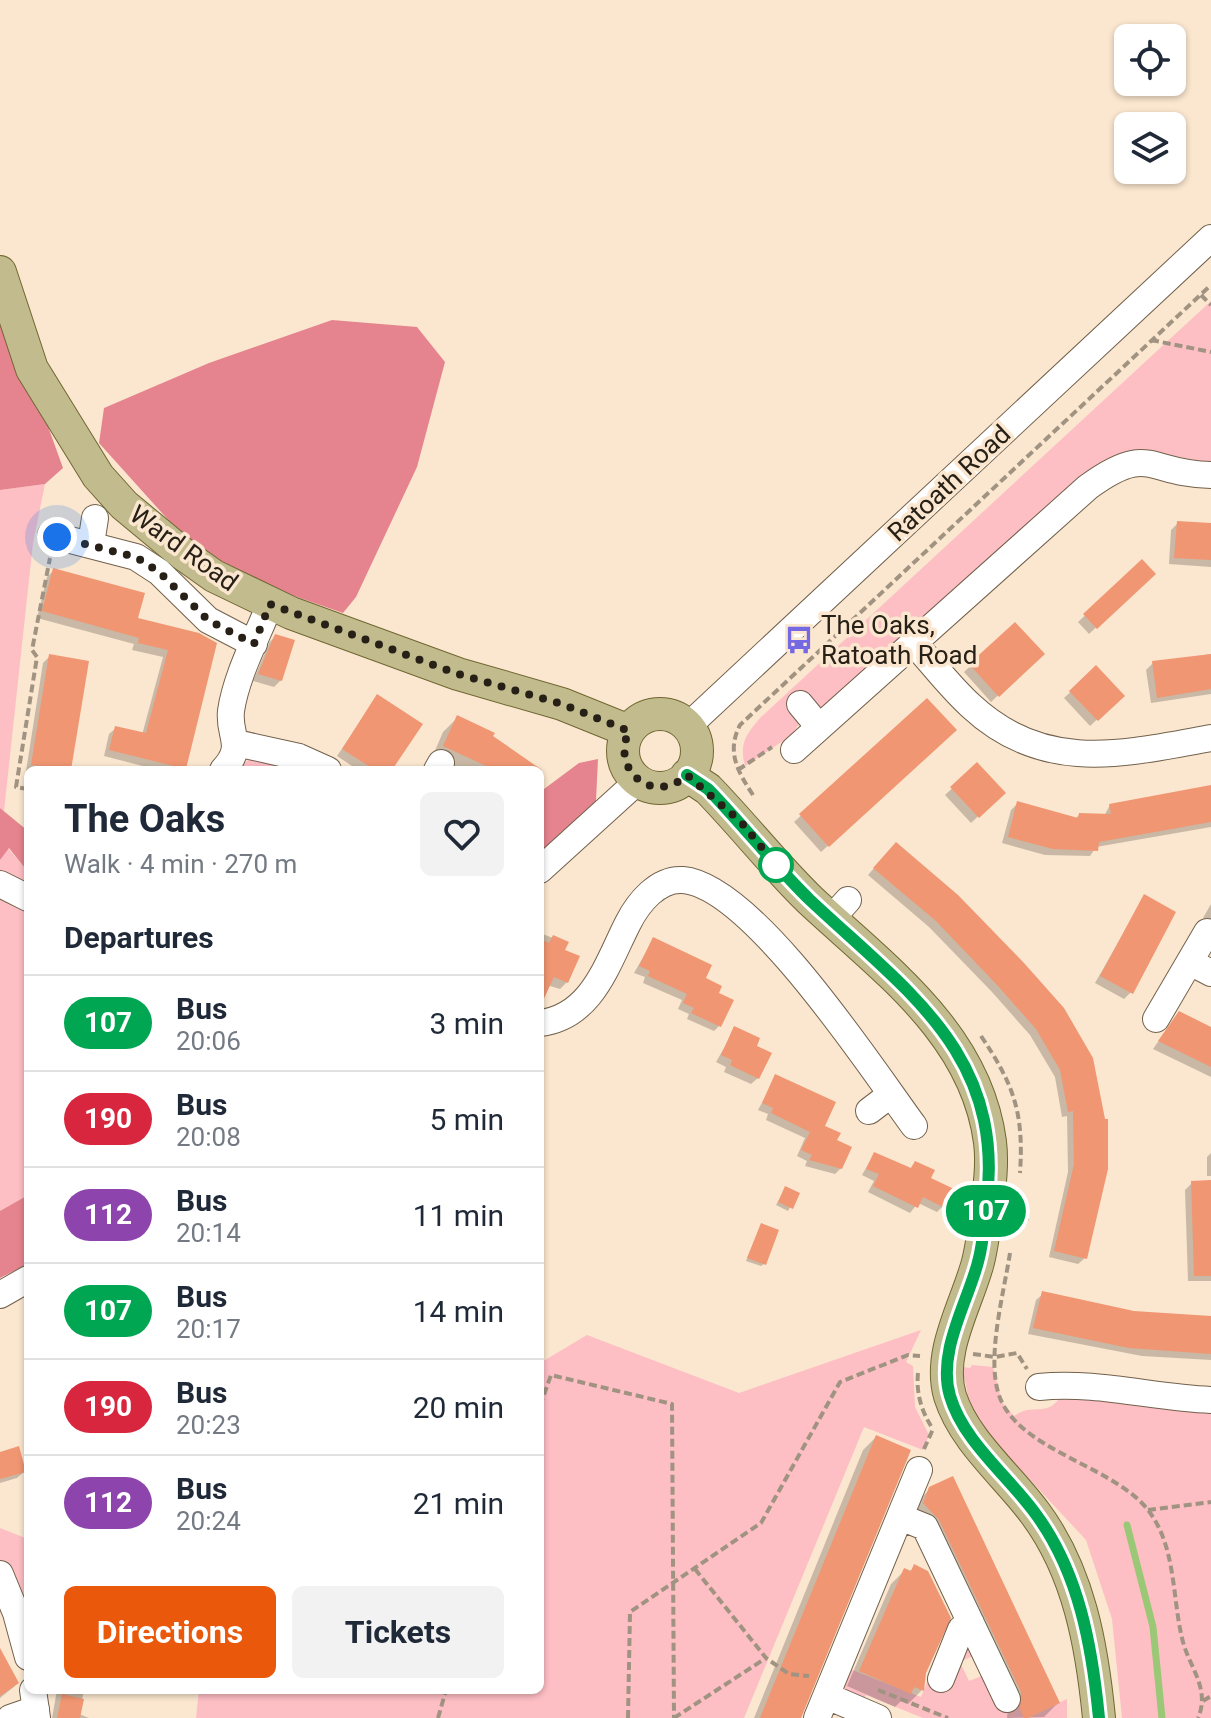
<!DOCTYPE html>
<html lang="en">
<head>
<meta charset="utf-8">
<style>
  :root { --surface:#fff; --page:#f2f2f3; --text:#1f2937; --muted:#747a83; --line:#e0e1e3; --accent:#ea580c }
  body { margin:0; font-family:Roboto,sans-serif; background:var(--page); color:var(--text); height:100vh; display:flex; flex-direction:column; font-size:30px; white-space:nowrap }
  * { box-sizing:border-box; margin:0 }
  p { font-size:26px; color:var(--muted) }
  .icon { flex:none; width:44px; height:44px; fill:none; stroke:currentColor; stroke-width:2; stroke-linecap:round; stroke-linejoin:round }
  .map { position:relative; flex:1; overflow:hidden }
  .sheet { position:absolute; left:24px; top:766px; width:520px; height:928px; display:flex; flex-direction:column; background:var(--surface); border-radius:12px; box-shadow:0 2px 6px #0004 }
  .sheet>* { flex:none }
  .badge { padding:0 16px; border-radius:26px; font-size:28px; line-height:52px }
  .tools { position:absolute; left:1114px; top:24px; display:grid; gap:16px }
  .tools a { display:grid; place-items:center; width:72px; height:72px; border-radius:12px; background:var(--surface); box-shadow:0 2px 6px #0004; font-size:40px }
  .you { position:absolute; width:40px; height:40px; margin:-20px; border:6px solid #fff; border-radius:50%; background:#1a73e8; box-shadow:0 0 0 12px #1a73e833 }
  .map>.badge { position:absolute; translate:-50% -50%; box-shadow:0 0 0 4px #fff }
  h2 { padding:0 40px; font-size:30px; line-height:72px }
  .round { display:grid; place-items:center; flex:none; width:84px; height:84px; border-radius:12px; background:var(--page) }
  .head { display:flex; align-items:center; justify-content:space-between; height:136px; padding:0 40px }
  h1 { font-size:38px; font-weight:700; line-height:60px }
  .primary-button { display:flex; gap:16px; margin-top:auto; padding:16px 40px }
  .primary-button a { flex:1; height:92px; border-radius:12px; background:var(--accent); color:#fff; font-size:32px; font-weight:700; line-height:92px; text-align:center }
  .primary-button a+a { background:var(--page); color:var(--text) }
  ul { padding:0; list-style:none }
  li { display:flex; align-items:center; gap:24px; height:96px; padding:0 40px; border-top:2px solid var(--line) }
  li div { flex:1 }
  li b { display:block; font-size:30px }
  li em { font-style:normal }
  li .badge { min-width:88px; font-weight:700; text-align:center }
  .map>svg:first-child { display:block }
  .green { fill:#fdbec4 }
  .forest { fill:#e5848f }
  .shadow { fill:#0003 }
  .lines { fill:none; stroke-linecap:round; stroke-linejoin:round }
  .stream { stroke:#9bc876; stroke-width:7 }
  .building { fill:#f09672 }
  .minor-casing { stroke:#72614c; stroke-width:28 }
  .major-casing { stroke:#706732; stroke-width:34 }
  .path { stroke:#a19381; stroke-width:4; stroke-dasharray:8 4; stroke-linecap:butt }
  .minor { stroke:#fff; stroke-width:26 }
  .major { stroke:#c1bb8d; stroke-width:32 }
  .line-casing { stroke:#fff; stroke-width:18 }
  .line { stroke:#00a651; stroke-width:12 }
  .walk { stroke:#272017; stroke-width:8; stroke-dasharray:0 14.4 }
  .stop-dot { fill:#fff; stroke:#00a651; stroke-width:4 }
  .labels { text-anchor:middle; stroke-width:7; stroke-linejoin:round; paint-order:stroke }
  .street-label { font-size:26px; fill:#272017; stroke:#fbe7cf }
  .poi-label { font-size:26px; fill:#272017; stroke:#fbe7cf; text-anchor:start }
</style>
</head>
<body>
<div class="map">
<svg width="1211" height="1718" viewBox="0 0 1211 1718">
  <rect width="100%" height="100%" fill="#fbe7cf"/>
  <path class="green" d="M 1211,301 L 1211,463 L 1148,451 L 1124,452 L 830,709 L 816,707 L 796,714 L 799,724 L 786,743 L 783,741 L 745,766 C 739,743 746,735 760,718 Z
    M 45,484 L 33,543 L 4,811 L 0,808 L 0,490 Z
    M 252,757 L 274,762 L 272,770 L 235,770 Z
    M 8,848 L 28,872 L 28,1195 L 0,1211 L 0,860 Z
    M 921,1330 L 906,1362 L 913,1366 L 915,1407 L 929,1435 L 923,1450 L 864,1427 L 744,1718 L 196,1718 L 199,1690 L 540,1690 L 540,1363 L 587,1335 L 739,1393 Z
    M 972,1365 L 993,1367 L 1002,1402 L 1014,1416 C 1035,1401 1046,1421 1064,1392 L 1211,1409 L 1211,1718 L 1122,1718 L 1112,1619 L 1086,1540 L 994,1441 L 971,1410 L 962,1367 L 970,1368 Z
    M 0,1528 L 28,1539 L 28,1596 L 18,1598 L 0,1565 Z
    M 962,1639 L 979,1653 L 960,1662 L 969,1681 L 989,1673 L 1020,1699 L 1028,1717 L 1067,1699 L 1067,1718 L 923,1718 L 866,1695 L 862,1703 L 846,1696 L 843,1686 L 850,1669 L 921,1697 L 930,1675 Z"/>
  <path class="forest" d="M 0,293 L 63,468 L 45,484 L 0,490 Z
    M 332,320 L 417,327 L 445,362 L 417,467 L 356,597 L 343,613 L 251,581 L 180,533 L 99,443 L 104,408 L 209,363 Z
    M 598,759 L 596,801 L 540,853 L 540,792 L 579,763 Z
    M 0,808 L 28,831 L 28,872 L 9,848 L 0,860 Z
    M 28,1195 L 28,1264 L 0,1278 L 0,1211 Z"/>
  <path class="shadow" d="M 1178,523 L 1211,525 L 1211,567 L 1169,564 L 1171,530 Z
    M 1142,562 L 1150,577 L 1089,634 L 1078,622 Z
    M 54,570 L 136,620 L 198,635 L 182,770 L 158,770 L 104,756 L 109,734 L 116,728 L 142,735 L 163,657 L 132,650 L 134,644 L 37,618 L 47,577 Z
    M 1014,624 L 1042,654 L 991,702 L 964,672 Z
    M 275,636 L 281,680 L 274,687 L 253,681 L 269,643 Z
    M 1211,654 L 1211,694 L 1151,703 L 1146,670 L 1153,663 Z
    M 50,656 L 87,662 L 69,770 L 26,771 L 43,663 Z
    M 1096,668 L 1122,696 L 1090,726 L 1064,698 Z
    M 377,697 L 390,770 L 358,770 L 337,756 Z
    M 927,700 L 948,736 L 821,852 L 794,822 Z
    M 457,718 L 490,737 L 539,770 L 452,770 L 431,760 L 443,732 Z
    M 977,765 L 1003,793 L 971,823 L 945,795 Z
    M 1211,787 L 1211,827 L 1096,847 L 1090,856 L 1045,855 L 1002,843 L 1011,810 L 1017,804 L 1075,819 L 1079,815 L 1104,816 L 1110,805 Z
    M 889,851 L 1091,1059 L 1085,1258 L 1078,1264 L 1049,1257 L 1068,1172 L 1067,1116 L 1062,1117 L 1055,1077 L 1030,1035 L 992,992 L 929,927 L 868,875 Z
    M 1144,897 L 1131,992 L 1124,999 L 1095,983 Z
    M 1211,904 L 1211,923 L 1203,918 Z
    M 540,933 L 566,943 L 563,951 L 567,982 L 560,989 L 540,983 Z
    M 653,940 L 716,994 L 720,1025 L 714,1031 L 687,1019 L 689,1014 L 678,1009 L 682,1000 L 643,983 L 645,977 L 634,973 Z
    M 1173,1020 L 1211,1029 L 1211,1077 L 1153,1049 Z
    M 735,1029 L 754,1047 L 758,1078 L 751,1084 L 724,1072 L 726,1067 L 716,1062 Z
    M 776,1077 L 835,1141 L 841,1168 L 835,1174 L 805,1166 L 807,1161 L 797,1156 L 805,1138 L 766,1120 L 768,1114 L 758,1110 Z
    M 1211,1153 L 1211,1176 L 1207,1176 L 1207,1157 Z
    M 874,1154 L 909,1170 L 915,1163 L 943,1206 L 937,1212 L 918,1203 L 910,1213 L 868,1192 L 874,1181 L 862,1175 Z
    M 1211,1182 L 1211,1281 L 1188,1281 L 1185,1190 L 1192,1183 Z
    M 785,1189 L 797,1194 L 788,1211 L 776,1205 Z
    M 761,1225 L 764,1264 L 761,1266 L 746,1261 Z
    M 1043,1294 L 1133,1313 L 1211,1319 L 1211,1360 L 1142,1356 L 1028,1334 L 1036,1300 Z
    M 876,1437 L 801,1718 L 754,1718 L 863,1450 Z
    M 0,1454 L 24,1472 L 17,1478 L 0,1483 Z
    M 931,1488 L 1058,1703 L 1044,1717 L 1007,1718 L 1008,1707 L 910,1518 L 916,1503 Z
    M 914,1567 L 924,1672 L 922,1690 L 908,1704 L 901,1701 L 895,1707 L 847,1686 L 891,1584 L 905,1570 L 909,1572 Z
    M 8,1668 L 15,1686 L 0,1698 L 0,1672 Z
    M 57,1690 L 84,1690 L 79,1714 L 89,1718 L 52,1718 Z"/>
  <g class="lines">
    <path class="stream" d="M 1127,1525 L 1153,1627 L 1162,1718"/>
  </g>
  <path class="building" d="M 1177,521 L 1211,523 L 1211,560 L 1174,558 Z
    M 1142,559 L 1156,574 L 1097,629 L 1083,614 Z
    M 53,568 L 145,593 L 138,618 L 199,633 L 217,643 L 186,769 L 109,750 L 115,726 L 146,733 L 168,650 L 138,643 L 139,638 L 42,611 Z
    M 1015,622 L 1045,654 L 999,697 L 969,664 Z
    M 275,634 L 295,640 L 282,681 L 258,674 Z
    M 49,654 L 89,661 L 71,770 L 31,765 Z
    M 1211,654 L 1211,689 L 1157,698 L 1152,661 Z
    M 1096,665 L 1125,696 L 1098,721 L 1069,691 Z
    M 377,694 L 423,724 L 392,770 L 375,770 L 342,749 Z
    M 927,698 L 957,730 L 829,847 L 799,814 Z
    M 457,715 L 495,733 L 493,736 L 542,770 L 495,770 L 443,746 Z
    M 977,762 L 1006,793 L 979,818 L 950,787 Z
    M 1211,785 L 1211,822 L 1099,842 L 1098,851 L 1053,849 L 1008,837 L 1017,801 L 1078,818 L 1079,813 L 1111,814 L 1109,804 Z
    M 896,842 L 958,895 L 1024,963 L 1064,1008 L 1093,1058 L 1105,1119 L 1108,1119 L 1108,1169 L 1087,1259 L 1054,1251 L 1074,1164 L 1073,1111 L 1068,1112 L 1060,1070 L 1036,1029 L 998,986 L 936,921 L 873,868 Z
    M 1144,894 L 1176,912 L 1133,994 L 1100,976 Z
    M 553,935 L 569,942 L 565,950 L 580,956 L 568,983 L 554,977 L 540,1007 L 540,939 L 549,943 Z
    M 653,937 L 712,965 L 706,978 L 722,986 L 719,993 L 734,1000 L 721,1027 L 691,1013 L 694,1008 L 683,1003 L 687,994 L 648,976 L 650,971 L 639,966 Z
    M 1179,1011 L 1211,1027 L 1211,1067 L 1158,1041 Z
    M 734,1026 L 760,1038 L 757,1046 L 772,1053 L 759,1079 L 730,1065 L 732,1060 L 721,1055 Z
    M 775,1074 L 836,1102 L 825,1126 L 841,1133 L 837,1140 L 852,1147 L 842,1169 L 809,1160 L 812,1155 L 801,1150 L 810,1132 L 771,1113 L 773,1108 L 762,1103 Z
    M 874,1152 L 911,1168 L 915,1161 L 935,1170 L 931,1178 L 954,1189 L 945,1208 L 923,1197 L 918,1208 L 873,1186 L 879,1174 L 866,1169 Z
    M 1211,1180 L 1211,1276 L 1194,1276 L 1191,1181 Z
    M 785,1186 L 800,1193 L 793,1209 L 778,1202 Z
    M 761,1223 L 779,1230 L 766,1265 L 747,1258 Z
    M 1042,1291 L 1134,1311 L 1211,1316 L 1211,1354 L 1129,1348 L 1033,1328 Z
    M 876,1435 L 911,1450 L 801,1718 L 760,1718 Z
    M 19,1446 L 26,1472 L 0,1479 L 0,1452 Z
    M 953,1476 L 1060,1703 L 1028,1718 L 1024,1718 L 1020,1709 L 1021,1692 L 939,1520 L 923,1503 L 929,1487 Z
    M 914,1564 L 928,1571 L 951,1618 L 926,1673 L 924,1691 L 914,1687 L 911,1694 L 859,1671 L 904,1568 L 911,1571 Z
    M 0,1648 L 19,1683 L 0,1696 Z
    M 62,1694 L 84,1699 L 80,1718 L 57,1718 Z"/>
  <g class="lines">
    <defs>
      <path id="minor" d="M 51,535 L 136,557 L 159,572 L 208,620 L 254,644
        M 91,544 L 95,518
        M 913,642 C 932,663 950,687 971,706 C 1044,774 1123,754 1211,738
        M 800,704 L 819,727
        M 687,727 L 1211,238
        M 236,743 L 299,757 L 328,770
        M 794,750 L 1088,487 C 1150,442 1148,474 1211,475
        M 223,770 C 246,745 228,737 231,711 C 236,676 257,637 270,604
        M 437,770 L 441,763
        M 540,870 L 638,781
        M 0,884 L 28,898
        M 831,919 L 848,900
        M 1190,962 L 1211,973
        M 1156,1019 L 1207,932
        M 540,1023 C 592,1017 607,964 628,923 C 638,903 658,878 683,880 C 753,886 872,1069 914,1126
        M 869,1111 L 890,1095
        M 986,1214 L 1015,1216
        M 0,1295 L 28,1279
        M 1039,1387 C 1096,1381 1154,1398 1211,1400
        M 900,1517 L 925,1527 L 1007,1699
        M 0,1574 L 16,1613 L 28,1657
        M 941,1679 L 961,1629 L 971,1623
        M 33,1690 L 37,1718
        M 827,1696 L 878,1718
        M 10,1718 L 36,1709
        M 817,1718 L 919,1470"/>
      <path id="major" d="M 0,272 L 32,369 L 98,476 L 124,505 L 183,554 L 214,576 L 291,613 L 458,674 L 562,704 L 629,731
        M623 751a37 37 0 1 1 74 0a37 37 0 1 1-74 0Z
        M 687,775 L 708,789 C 743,825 774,865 810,900 C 884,969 976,1034 990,1142 C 993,1166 989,1190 986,1214 C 984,1230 982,1246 978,1262 C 967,1304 937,1352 950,1396 C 964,1441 1008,1476 1035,1513 C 1079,1572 1092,1646 1099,1718"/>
    </defs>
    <use href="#minor" class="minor-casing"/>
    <use href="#major" class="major-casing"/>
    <path class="path" d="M 1201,295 L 1211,305
      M 1151,340 L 1211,352
      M 738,770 L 772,747
      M 28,789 L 16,787 L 37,657 L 32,650 L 50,558
      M 753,795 C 738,772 726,752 740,725 L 1211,285
      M 981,1036 C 1014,1085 1024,1113 1020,1173
      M 1010,1253 C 1004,1292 987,1354 998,1392 C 1014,1450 1112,1464 1148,1510 C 1176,1546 1172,1596 1182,1638 C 1188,1666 1211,1688 1198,1718
      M 973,1354 L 995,1357 L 1017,1353 L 1027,1369
      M 918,1373 C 916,1392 921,1410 931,1426
      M 540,1406 L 551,1375 L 672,1404 L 674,1718
      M 924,1449 L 933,1429
      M 1148,1510 L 1211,1502
      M 695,1569 L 766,1658 L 789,1674 L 809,1676
      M 878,1690 L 948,1718
      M 1203,1701 L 1211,1696
      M 438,1718 L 446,1690
      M 628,1718 L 630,1612 L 761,1523 L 840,1382 L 908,1355 L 920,1356
      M 674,1718 L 766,1658"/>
    <use href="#minor" class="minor"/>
    <use href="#major" class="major"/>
  </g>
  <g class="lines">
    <defs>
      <path id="line" d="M 687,775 L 708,789 C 743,825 774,865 810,900 C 909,993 1007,1056 986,1208 C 984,1226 983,1244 978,1262 C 967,1304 937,1352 950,1396 C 963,1441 1008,1476 1035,1513 C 1079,1572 1092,1646 1099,1718"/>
    </defs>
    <use href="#line" class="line-casing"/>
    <use href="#line" class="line"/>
    <path class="walk" d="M 57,537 L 136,557 L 159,572 L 208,620 L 254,644 L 270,604 L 458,674 L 562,704 L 629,731 C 610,771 654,806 687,775 L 741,822 L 776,865"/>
  </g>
  <defs>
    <symbol id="bus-bare" viewBox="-9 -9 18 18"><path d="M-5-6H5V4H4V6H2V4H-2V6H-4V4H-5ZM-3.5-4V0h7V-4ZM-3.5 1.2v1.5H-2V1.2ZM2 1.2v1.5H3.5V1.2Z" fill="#7468e3" stroke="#fbe7cf" stroke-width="2.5" paint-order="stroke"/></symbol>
  </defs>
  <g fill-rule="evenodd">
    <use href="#bus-bare" x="779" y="620" width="40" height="40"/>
  </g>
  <circle class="stop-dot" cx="776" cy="865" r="16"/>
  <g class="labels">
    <g class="street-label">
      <text transform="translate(949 483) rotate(-43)" y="9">Ratoath Road</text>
      <text transform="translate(184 548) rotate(36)" y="9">Ward Road</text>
    </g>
    <g class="poi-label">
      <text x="821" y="634">The Oaks,<tspan x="821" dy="30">Ratoath Road</tspan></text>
    </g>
  </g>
</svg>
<div class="tools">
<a><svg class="icon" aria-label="locate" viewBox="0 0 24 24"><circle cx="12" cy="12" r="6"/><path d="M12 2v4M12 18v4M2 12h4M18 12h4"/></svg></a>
<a><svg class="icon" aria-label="layers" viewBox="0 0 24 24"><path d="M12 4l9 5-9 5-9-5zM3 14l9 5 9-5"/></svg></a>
</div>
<div class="you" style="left:57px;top:537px"></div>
<b class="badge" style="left:986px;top:1211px;background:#00a651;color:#fff">107</b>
<section class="sheet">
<div class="head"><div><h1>The Oaks</h1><p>Walk · 4 min · 270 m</p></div><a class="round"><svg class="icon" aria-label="heart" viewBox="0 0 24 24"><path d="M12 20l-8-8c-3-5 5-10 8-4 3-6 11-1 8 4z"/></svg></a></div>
<h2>Departures</h2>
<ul>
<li><span class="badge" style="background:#00a651;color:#fff">107</span><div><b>Bus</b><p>20:06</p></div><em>3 min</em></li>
<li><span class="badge" style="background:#d7263d;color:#fff">190</span><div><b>Bus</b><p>20:08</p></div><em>5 min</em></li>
<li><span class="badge" style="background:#8e44ad;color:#fff">112</span><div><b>Bus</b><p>20:14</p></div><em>11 min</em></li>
<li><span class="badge" style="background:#00a651;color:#fff">107</span><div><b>Bus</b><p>20:17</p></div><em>14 min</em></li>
<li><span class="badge" style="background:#d7263d;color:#fff">190</span><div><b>Bus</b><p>20:23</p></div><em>20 min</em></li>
<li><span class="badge" style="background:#8e44ad;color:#fff">112</span><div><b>Bus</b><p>20:24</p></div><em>21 min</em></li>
</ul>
<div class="primary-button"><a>Directions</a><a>Tickets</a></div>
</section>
</div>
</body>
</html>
